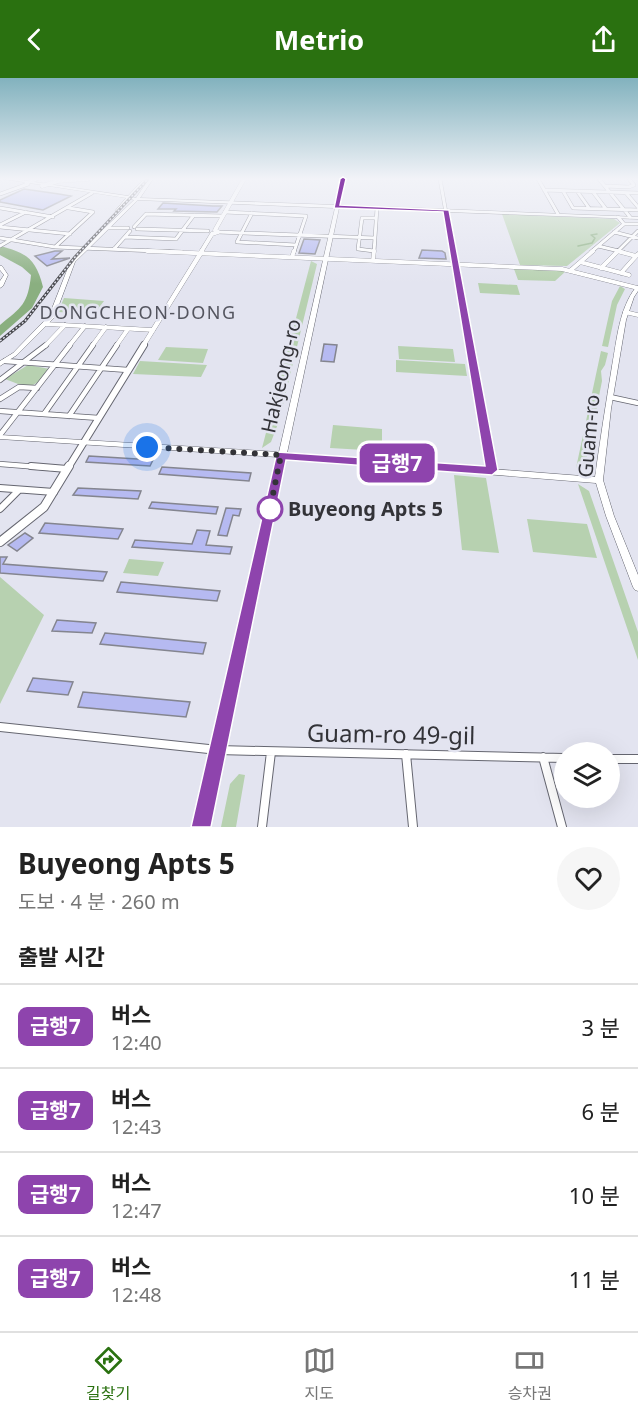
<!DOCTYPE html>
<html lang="ko">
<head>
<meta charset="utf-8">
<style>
  :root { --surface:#fff; --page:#f6f6f6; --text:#222; --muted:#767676; --line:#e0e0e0; --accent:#2a7110 }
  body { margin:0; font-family:"Noto Sans","Noto Sans KR",sans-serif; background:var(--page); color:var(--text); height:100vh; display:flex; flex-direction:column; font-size:22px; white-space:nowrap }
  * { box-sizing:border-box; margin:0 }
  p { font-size:20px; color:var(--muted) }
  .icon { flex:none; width:33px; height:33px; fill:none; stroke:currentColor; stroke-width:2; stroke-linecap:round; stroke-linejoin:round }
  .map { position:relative; height:749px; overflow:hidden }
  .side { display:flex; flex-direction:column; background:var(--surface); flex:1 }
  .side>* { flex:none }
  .badge { padding:0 12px; border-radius:9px; font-size:21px; line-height:39px }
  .fabs { position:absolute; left:554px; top:664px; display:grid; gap:12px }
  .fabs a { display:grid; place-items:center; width:66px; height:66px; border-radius:50%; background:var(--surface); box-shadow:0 6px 24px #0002; font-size:30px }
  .you { position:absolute; width:30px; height:30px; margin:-15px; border:4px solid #fff; border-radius:50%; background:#1a73e8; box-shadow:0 0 0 9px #1a73e833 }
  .map>.badge { position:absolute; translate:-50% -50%; box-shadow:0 0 0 3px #fff }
  h2 { padding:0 18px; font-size:22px; line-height:54px }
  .round { display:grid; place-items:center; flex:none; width:63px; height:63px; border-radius:32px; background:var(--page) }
  .overview { display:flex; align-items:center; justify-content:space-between; height:102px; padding:0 18px }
  h1 { font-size:28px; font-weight:700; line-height:45px }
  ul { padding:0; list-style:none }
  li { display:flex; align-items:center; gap:18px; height:84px; padding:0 18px; border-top:2px solid var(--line) }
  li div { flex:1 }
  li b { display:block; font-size:22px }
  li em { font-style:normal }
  li .badge { min-width:66px; font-weight:700; text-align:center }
  header { display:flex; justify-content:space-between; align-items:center; height:78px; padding:0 18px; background:var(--accent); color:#fff; font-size:27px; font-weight:700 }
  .menu { display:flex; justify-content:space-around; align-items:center; height:84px; border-top:2px solid var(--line); background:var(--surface); font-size:16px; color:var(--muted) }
  .menu a { display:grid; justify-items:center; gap:3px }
  .menu .on { color:var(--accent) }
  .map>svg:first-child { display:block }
  .green { fill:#b7d1b0 }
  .water { fill:#8aaf80 }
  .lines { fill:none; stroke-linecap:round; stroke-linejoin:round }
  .stream { stroke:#8aaf80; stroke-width:1.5 }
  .building { fill:#b6baf1; stroke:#84858f; stroke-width:1.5 }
  .minor-far4-casing { stroke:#656670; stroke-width:4 }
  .minor-far3-casing { stroke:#656670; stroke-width:4.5 }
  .minor-far2-casing { stroke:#656670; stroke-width:6 }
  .minor-far1-casing { stroke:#656670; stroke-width:8 }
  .minor-casing { stroke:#656670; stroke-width:10 }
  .tertiary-far3-casing { stroke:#656670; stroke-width:4.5 }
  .tertiary-far2-casing { stroke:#656670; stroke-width:5 }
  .tertiary-far1-casing { stroke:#656670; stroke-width:8 }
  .tertiary-casing { stroke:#656670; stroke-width:10 }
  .secondary-casing { stroke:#656670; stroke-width:1 }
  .minor-far4 { stroke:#fff; stroke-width:3 }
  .minor-far3 { stroke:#fff; stroke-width:4 }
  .minor-far2 { stroke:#fff; stroke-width:4.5 }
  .minor-far1 { stroke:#fff; stroke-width:6 }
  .minor { stroke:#fff; stroke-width:8 }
  .tertiary-far3 { stroke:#fff; stroke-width:4 }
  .tertiary-far2 { stroke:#fff; stroke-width:4.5 }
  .tertiary-far1 { stroke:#fff; stroke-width:6 }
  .tertiary { stroke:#fff; stroke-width:8 }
  .secondary { fill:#fff; fill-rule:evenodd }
  .rail-casing { stroke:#47484d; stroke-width:3 }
  .rail { stroke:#e3e4f0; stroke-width:1.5; stroke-dasharray:2; stroke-linecap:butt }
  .line { fill:#8e44ad; stroke:#fff; stroke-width:1.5 }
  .walk { stroke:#333338; stroke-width:6; stroke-dasharray:0 10.8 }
  .stop-dot { fill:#fff; stroke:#8e44ad; stroke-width:3 }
  .labels { text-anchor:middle; stroke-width:5; stroke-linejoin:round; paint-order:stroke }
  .far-quarter-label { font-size:18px; letter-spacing:1.5px; fill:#54555f; stroke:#e3e4f0 }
  .street-label { font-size:20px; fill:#333338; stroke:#e3e4f0 }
  .stop-label { font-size:20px; font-weight:bold; fill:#333338; stroke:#e3e4f0; text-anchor:start }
  .near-street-label { font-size:24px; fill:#333338; stroke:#e3e4f0 }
</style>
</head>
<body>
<header><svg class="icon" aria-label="back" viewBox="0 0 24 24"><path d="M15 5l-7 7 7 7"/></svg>Metrio<svg class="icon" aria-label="share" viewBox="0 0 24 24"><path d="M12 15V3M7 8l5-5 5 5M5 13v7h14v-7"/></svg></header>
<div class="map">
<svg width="638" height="749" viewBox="0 0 638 749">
  <rect width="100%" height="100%" fill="#e3e4f0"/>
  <path class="green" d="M 502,136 L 614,141 L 620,145 L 567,188 L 520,187 Z
    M 311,183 L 317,186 L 279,343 L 271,364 L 262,370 Z
    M 514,191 L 566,193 L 555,203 L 518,202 Z
    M 478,205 L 517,207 L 520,217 L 480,215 Z
    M 620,208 L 625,211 L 617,227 L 608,269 L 602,268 L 612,223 Z
    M 64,220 L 104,223 L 94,236 L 58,234 Z
    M 398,268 L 453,271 L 455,284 L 399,281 Z
    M 166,269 L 208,271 L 203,285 L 158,282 Z
    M 601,273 L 608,275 L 605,287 L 601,293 L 602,303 L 585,388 L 576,390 Z
    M 396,282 L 465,286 L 467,298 L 396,294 Z
    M 140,283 L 207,287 L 201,299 L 133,296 Z
    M 28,287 L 50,291 C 33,312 30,311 5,301 Z
    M 333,347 L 382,351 L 382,373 L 330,370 Z
    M 454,397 L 486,400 L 499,475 L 462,472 Z
    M 578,406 L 589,413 L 638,554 L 638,582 Z
    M 527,441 L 587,446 L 597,480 L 533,474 Z
    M 129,481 L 164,484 L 158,498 L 123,495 Z
    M 0,499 L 44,537 L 0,626 Z
    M 239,696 L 245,697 L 236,749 L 221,749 L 230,706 Z"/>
  <path class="water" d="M 0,168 C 27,175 36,181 43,209 L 32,230 L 0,258 L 0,247 C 22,229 28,226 31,197 L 22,189 L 0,177 Z"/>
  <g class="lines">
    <path class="stream" d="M 578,168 L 592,165 L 595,160 L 591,157 L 597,156"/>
  </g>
  <path class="building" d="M 24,111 L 59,116 L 71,118 L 43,132 L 0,124 L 0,122 Z
    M 163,125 L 213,128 L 222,128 L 217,134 L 174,133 L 176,131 L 158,131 Z
    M 304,161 L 320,162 L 315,176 L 299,175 Z
    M 422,172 L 442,173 L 445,175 L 446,181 L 419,180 Z
    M 55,173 L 62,173 L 52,181 L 70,180 L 47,188 L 35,178 Z
    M 324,266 L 337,267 L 334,284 L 321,283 Z
    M 89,378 L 153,382 L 150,388 L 86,384 Z
    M 162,389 L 251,395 L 249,403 L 159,396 Z
    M 78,410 L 141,413 L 138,421 L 73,417 Z
    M 152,424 L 218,429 L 216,436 L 149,430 Z
    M 226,430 L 241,431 L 239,438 L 233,437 L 227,458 L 218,457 Z
    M 45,445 L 123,451 L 118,461 L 39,455 Z
    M 197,452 L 210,453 L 206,467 L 232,469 L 230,476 L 132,469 L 135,462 L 192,466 Z
    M 25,455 L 33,460 L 17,473 L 8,467 Z
    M 0,479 L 7,479 L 3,486 L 107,494 L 103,503 L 0,495 Z
    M 121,504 L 220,513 L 217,523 L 117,514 Z
    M 57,542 L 96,545 L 92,555 L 52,553 Z
    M 105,555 L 206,565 L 203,576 L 100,566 Z
    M 33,600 L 73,604 L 68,617 L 27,613 Z
    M 83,614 L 190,624 L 186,639 L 78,629 Z"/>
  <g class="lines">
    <defs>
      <path id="minor-far4" d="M 440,101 L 453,174
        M 538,101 L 558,136
        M 599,101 L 630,139
        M 26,105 L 37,101
        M 605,108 L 629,109 L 634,107 L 629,101
        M 544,112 L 638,115
        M 563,113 L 573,130 L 638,132
        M 577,113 L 589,130
        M 593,114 L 606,131
        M 626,115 L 638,129
        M 0,116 L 28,106
        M 0,130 L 53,139
        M 225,134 L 306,138 L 294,174
        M 252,135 L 237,164 L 296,167
        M 624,146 L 638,146
        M 0,147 L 26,134
        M 0,149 L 70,156
        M 134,149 L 146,136 L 222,138
        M 107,150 L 128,150
        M 137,151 L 208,153
        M 218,154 L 375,160
        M 614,154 L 638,160
        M 125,159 L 176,161 L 194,137
        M 0,160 L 55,169 L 182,174
        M 0,168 L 92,115
        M 598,168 L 623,174
        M 55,169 L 93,134 L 69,130
        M 114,171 L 130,153
        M 374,173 L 358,171 L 362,140 L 376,140
        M 374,174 L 377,130
        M 591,174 L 624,146 L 618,139
        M 617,174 L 638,153"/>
      <path id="minor-far3" d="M 147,173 L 562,191 L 638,210
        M 453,173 L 470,268
        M 617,173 L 636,178
        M 292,179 L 294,173
        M 373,183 L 374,173
        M 580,184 L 629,197
        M 601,190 L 618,173
        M 571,192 L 593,173
        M 621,195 L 638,176
        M 625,234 L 638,237
        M 46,246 L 153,252
        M 45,268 L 65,247
        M 69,268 L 85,248
        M 92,268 L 106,249
        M 116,268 L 128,251"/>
      <path id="minor-far2" d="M 470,267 L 492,390
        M 5,283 L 128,292
        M 0,302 L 46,267
        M 610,319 L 638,325
        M 0,321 L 19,309 L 37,310
        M 0,333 L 99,340
        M 44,336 L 93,267
        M 69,338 L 117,267
        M 0,357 L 70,267
        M 0,386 L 51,390"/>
      <path id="minor-far1" d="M 31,388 L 67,391
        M 491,388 L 492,392
        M 0,410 L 54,414
        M 0,431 L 19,412"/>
      <path id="minor" d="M 0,649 L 218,672 L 564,680
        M 406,676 L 413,749
        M 543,679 L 562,749
        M 609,681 L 638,681
        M 262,749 L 271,674"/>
      <path id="tertiary-far3" d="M 42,108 L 58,103 L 88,101
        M 215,152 L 244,101
        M 201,174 L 212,156 L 218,154 L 215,152"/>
      <path id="tertiary-far2" d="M 143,268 L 202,173"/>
      <path id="tertiary-far1" d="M 68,390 L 144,267"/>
      <path id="tertiary" d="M 0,464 L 44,429 L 69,388"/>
      <path id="secondary" d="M 4,101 L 14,101 L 128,118 L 142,103 L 144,103 L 144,105 L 132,119 L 136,120 L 149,101 L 153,101 L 140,120 L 335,127 L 341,101 L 345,101 L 339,127 L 638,139 L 638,141 L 339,130 L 287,375 L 595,399 C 600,362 606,325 612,288 C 617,261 619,231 636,209 L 638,208 L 638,213 L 634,219 L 626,242 L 611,331 L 603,402 L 614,438 L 638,497 L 638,513 L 635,512 L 633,509 L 606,438 L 596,405 L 286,380 L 207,749 L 195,749 L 278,379 L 0,361 L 0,357 L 279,374 L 335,130 L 138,122 L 75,184 L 54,240 L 17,277 L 0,288 L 0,283 L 13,275 L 49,238 L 71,182 L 134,122 L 130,121 L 117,134 L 115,133 L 126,120 Z
        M 0,188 L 2,188 L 8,197 L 3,208 L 0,210 L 0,203 L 4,197 L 0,192 Z"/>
    </defs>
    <use href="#minor-far4" class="minor-far4-casing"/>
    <use href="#minor-far3" class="minor-far3-casing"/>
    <use href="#minor-far2" class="minor-far2-casing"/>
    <use href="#minor-far1" class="minor-far1-casing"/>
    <use href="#minor" class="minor-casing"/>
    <use href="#tertiary-far3" class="tertiary-far3-casing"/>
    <use href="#tertiary-far2" class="tertiary-far2-casing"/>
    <use href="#tertiary-far1" class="tertiary-far1-casing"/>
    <use href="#tertiary" class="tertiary-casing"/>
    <use href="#secondary" class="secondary-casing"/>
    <use href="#minor-far4" class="minor-far4"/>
    <use href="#minor-far3" class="minor-far3"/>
    <use href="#minor-far2" class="minor-far2"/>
    <use href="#minor-far1" class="minor-far1"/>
    <use href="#minor" class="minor"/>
    <use href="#tertiary-far3" class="tertiary-far3"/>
    <use href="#tertiary-far2" class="tertiary-far2"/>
    <use href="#tertiary-far1" class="tertiary-far1"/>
    <use href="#tertiary" class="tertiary"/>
    <use href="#secondary" class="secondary"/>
    <defs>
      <path id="rail" d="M 0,263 L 25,243 L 75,179 L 148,101"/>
    </defs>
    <use href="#rail" class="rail-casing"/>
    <use href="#rail" class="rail"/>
  </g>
  <linearGradient id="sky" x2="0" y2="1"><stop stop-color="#82b2be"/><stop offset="0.49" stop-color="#f2f3f8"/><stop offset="1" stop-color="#f2f3f8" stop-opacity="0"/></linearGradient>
  <rect width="638" height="206" fill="url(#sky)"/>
  <path class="line" d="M 343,99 L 346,101 L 340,127 L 449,132 L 498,392 L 492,397 L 286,382 L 211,749 L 191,749 L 277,374 L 485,388 L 443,134 L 334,130 L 340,101 Z"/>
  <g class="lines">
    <path class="walk" d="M 147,369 L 281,377 L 270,431"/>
  </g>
  <circle class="stop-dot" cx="270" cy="431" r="12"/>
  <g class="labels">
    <g class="far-quarter-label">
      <text x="138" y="241">DONGCHEON-DONG</text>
    </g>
    <g class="street-label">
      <text transform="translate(281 298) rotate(-77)" y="7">Hakjeong-ro</text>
      <text transform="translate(589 358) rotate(-85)" y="7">Guam-ro</text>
    </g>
    <g class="stop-label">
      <text x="288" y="438">Buyeong Apts 5</text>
    </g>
    <g class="near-street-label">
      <text transform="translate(391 657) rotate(1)" y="8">Guam-ro 49-gil</text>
    </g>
  </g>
</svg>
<div class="fabs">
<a><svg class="icon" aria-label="layers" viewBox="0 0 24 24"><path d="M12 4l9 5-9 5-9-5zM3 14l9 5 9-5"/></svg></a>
</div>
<div class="you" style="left:147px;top:369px"></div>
<b class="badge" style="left:397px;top:385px;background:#8e44ad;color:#fff">급행7</b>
</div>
<section class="side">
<div class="overview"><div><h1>Buyeong Apts 5</h1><p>도보 · 4 분 · 260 m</p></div><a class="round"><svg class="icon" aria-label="heart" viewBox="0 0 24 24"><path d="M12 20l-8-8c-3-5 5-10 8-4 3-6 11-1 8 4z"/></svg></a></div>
<h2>출발 시간</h2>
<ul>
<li><span class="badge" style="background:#8e44ad;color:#fff">급행7</span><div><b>버스</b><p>12:40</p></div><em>3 분</em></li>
<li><span class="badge" style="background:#8e44ad;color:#fff">급행7</span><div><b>버스</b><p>12:43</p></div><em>6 분</em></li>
<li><span class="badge" style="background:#8e44ad;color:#fff">급행7</span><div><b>버스</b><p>12:47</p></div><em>10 분</em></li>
<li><span class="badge" style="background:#8e44ad;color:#fff">급행7</span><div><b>버스</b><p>12:48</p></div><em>11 분</em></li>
</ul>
</section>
<nav class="menu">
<a class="on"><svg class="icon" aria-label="directions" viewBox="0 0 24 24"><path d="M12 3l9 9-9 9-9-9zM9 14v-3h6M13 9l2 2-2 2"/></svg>길찾기</a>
<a><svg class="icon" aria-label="map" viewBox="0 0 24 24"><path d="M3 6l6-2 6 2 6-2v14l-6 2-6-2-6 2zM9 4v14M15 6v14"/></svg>지도</a>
<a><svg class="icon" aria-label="tickets" viewBox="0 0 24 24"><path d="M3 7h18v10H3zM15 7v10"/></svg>승차권</a>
</nav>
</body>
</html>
